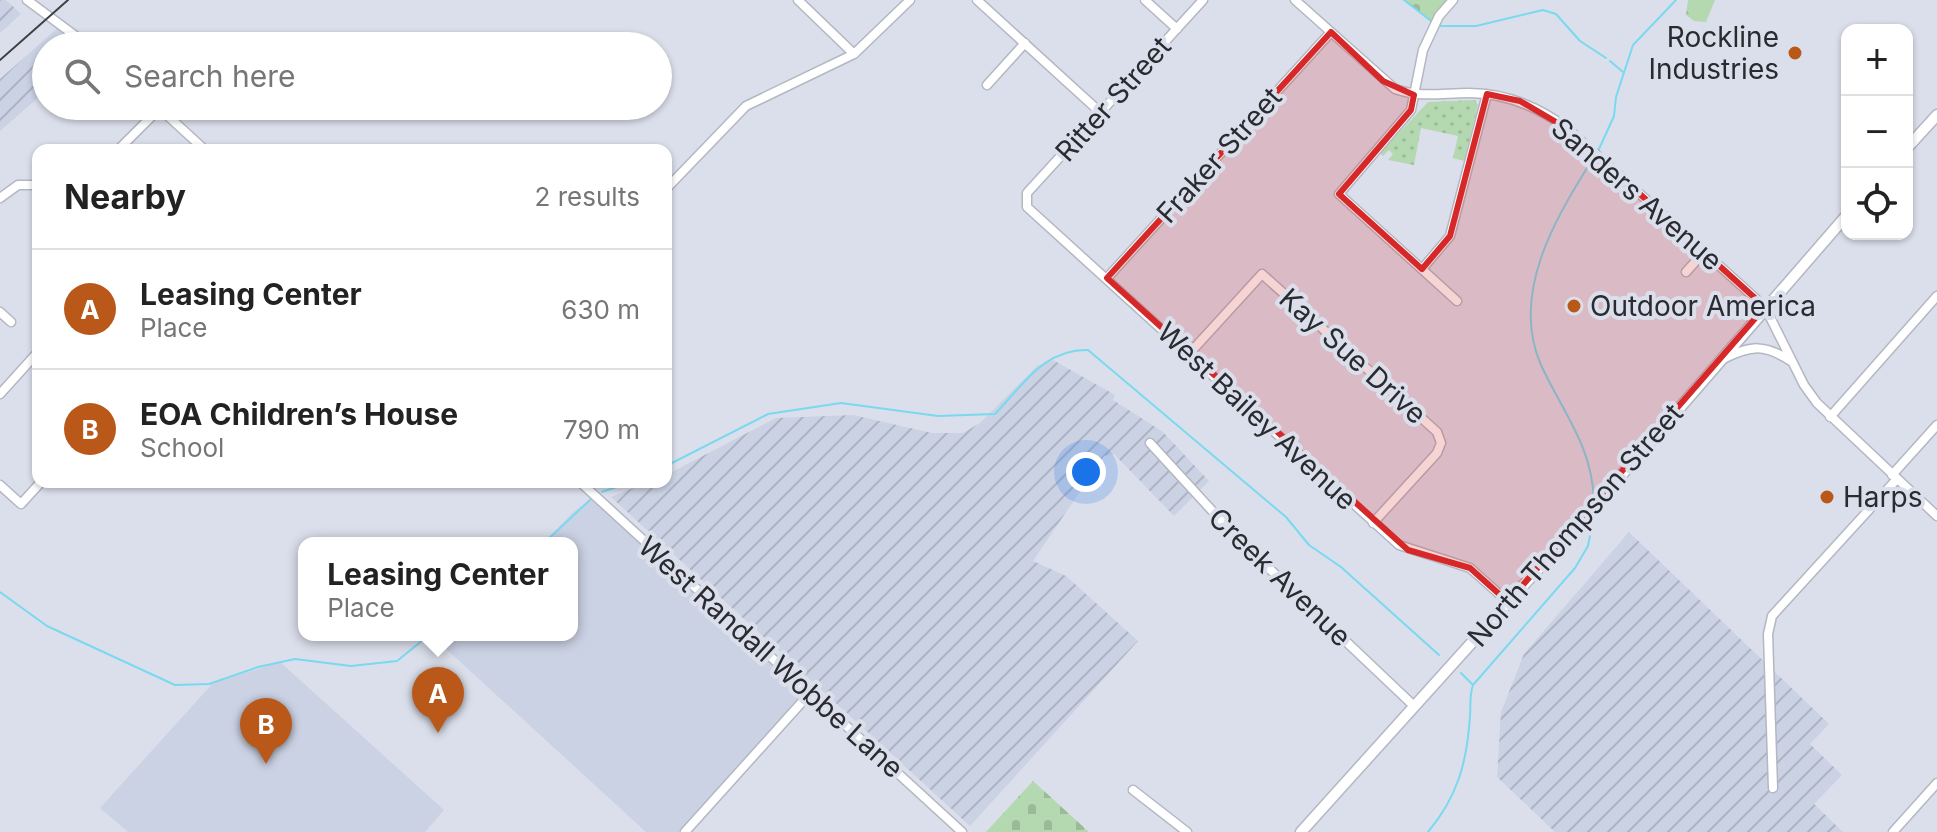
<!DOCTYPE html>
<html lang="en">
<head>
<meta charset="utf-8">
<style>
  body { margin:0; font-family:Inter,sans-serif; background:#f2f2f2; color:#222 }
  .controls { position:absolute; right:24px; top:24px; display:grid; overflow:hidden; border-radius:16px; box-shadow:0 2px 6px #0004 }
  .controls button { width:72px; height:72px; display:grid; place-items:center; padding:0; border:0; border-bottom:2px solid #e0e0e0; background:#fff; color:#222; font:40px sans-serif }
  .you { position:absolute; left:1086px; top:472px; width:28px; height:28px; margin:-20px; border:6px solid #fff; border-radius:50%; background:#1a73e8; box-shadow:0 0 0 12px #1a73e833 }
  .badge { display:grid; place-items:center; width:52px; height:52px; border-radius:50%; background:#b95818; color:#fff; font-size:26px; font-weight:700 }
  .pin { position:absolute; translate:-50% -66px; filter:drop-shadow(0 2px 4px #0008) }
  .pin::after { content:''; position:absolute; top:42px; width:28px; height:24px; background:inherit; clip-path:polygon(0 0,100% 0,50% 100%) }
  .popup { position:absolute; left:298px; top:537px; width:280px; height:104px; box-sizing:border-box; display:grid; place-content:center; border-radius:16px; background:#fff; filter:drop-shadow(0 2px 6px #0005); font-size:26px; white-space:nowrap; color:#767676 }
  .popup b { font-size:30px; color:#222 }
  .popup::after { content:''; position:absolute; left:50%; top:100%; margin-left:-16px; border:16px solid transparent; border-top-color:#fff }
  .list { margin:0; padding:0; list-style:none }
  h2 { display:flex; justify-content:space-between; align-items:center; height:104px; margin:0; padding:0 32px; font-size:34px }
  h2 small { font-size:26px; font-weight:400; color:#767676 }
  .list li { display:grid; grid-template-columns:52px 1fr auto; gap:24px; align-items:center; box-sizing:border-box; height:120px; padding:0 32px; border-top:2px solid #e0e0e0 }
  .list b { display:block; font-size:30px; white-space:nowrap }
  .list p { margin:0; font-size:26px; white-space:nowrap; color:#767676 }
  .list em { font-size:26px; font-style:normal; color:#767676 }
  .icon { flex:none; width:44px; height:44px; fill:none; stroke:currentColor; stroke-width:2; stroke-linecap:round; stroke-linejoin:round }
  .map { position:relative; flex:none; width:1937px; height:832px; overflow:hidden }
  .search { position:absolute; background:#fff; box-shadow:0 2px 6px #0004; left:32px; top:32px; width:640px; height:88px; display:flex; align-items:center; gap:20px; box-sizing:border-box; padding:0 28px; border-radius:44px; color:#767676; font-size:30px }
  .panel { position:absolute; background:#fff; box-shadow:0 2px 6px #0004; left:32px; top:144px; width:640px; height:344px; border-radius:16px }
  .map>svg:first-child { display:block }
  .built { fill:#cbd2e4 }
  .industrial { fill:url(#industrial-furrows) }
  .grass { fill:url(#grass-dots) }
  .forest { fill:url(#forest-firs) }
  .cemetery { fill:url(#cemetery-stones) }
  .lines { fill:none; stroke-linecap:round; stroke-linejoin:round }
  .stream { stroke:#79d9ef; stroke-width:2 }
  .minor-casing { stroke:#b3b7c2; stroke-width:11 }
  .major-casing { stroke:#b3b7c2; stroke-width:13 }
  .minor { stroke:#fff; stroke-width:8 }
  .major { stroke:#fff; stroke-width:10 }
  .rail { stroke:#3e4045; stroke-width:2 }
  .marked { fill:#d62828; fill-opacity:0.2; stroke:#d62828; stroke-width:6; stroke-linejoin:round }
  .poi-dot { fill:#b95818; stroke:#dbdfeb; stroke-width:3 }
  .labels { text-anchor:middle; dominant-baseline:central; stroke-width:8; stroke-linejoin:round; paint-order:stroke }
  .poi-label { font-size:28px; fill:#2a2b30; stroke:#dbdfeb; text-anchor:start }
  .street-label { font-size:28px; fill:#2a2b30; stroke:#dbdfeb }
</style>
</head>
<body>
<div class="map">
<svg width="1937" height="832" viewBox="0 0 1937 832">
  <defs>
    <pattern id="industrial-furrows" width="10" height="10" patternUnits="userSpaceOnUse" patternTransform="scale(2)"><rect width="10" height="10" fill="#cbd2e4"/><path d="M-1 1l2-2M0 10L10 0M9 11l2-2" fill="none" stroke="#aeb4c4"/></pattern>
    <pattern id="grass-dots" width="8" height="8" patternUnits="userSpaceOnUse" patternTransform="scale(2)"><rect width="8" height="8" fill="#b4d8af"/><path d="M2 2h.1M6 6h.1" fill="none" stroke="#9bba97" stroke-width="1.8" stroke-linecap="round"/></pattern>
    <pattern id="forest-firs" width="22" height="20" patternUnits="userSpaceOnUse" patternTransform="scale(2)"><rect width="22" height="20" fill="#b4d8af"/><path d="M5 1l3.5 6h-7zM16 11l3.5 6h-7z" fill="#9bba97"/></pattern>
    <pattern id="cemetery-stones" width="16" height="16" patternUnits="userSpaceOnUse" patternTransform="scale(2)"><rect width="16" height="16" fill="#b4d8af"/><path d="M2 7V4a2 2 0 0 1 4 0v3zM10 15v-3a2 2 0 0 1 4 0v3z" fill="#9bba97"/></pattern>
  </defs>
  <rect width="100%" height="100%" fill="#dbdfeb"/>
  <path class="built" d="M 595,496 L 811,692 L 685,832 L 646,832 L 431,635 L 572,635 L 572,543 L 544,543 L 573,512 Z
    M 280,662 L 444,810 L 425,832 L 128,832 L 100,808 L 213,683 Z"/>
  <path class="industrial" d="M 0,0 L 6,0 L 21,14 L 0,33 Z
    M 61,25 L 89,46 L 46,46 L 46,91 L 0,131 L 0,79 Z
    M 1053,360 L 1115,395 L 1113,400 L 1163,432 L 1209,481 L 1174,516 L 1114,454 L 1104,456 L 1033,561 L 1066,576 L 1138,641 L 970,826 L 611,497 L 648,482 L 666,482 L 666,475 L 776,418 L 853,415 L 932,433 L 963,433 L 980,423 L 1037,366 Z
    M 1629,532 L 1829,724 L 1810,744 L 1842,775 L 1814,804 L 1843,832 L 1555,832 L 1497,777 L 1501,712 L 1524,654 Z"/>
  <path class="grass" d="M 1475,100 L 1478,105 L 1464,161 L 1453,158 L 1458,136 L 1421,128 L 1414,165 L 1388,160 L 1393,154 L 1389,150 L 1383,156 L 1380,153 L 1428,102 Z"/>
  <path class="forest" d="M 1688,0 L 1715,0 L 1706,22 L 1694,21 L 1686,15 Z"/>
  <path class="cemetery" d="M 1404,0 L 1453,0 L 1435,24 Z
    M 1033,781 L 1089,832 L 986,832 Z"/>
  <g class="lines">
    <path class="stream" d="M 1404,0 L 1431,21
      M 1439,26 L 1476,26 L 1543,10 L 1556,14 L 1580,41 L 1606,58
      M 1610,61 L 1623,72
      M 1599,149 L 1614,116 L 1616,97 L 1633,45 L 1676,0
      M 1593,159 C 1555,217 1510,295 1541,365 C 1563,413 1592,445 1594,501
      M 666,466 L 768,414 L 841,403 L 938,416 L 995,414 C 1024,384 1044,349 1088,350 L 1286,517 L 1309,545 L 1341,567 L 1439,655
      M 602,492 L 631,482
      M 544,543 L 591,499
      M 0,592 L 47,626 L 175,685 L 209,684 L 258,667 L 295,659 L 351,666 L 397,661 L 429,635
      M 1461,673 L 1472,684
      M 1428,832 C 1458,796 1467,762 1470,716 C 1471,704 1469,697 1473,685 L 1575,568 L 1588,546 L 1594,515"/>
    <g class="minor-casing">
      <path id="minor" d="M 27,0 L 89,46
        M 798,0 L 854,54
        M 977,0 L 1101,113
        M 1145,0 L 1177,29
        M 1203,0 L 1027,193 L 1027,207 L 1399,545 L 1470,568 L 1508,602
        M 1295,0 L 1395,89 C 1421,98 1442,93 1469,93 C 1506,93 1539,107 1568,129 L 1765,307 L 1804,385 L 1817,403 L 1937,516
        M 1453,0 L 1439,16 L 1423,50 L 1411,110 L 1339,194 L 1457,301
        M 987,85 L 1025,43
        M 157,106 L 205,150
        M 118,150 L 160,108
        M 666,189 L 746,106 L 854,54 L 910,0
        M 0,198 L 18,185 L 38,185
        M 1422,269 L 1450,236 L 1487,94
        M 1686,272 L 1704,252
        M 1107,278 L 1331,32
        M 0,312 L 11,322
        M 1188,355 L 1262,274 L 1437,432 L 1441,443 L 1437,453 L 1373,523
        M 1723,359 C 1752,345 1764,344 1791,361
        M 0,394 L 38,352
        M 1830,417 L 1937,296
        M 1150,443 L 1238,539 L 1414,706
        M 1892,475 L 1937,425
        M 580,482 L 962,832
        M 0,485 L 21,504 L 41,482
        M 1773,788 L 1768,634 L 1772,616 L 1897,479
        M 1133,790 L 1187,832
        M 685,832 L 811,692
        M 1893,832 L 1937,783"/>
    </g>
    <g class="major-casing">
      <path id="major" d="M 1907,148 L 1937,115
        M 1301,832 L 1585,517 L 1847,215"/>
    </g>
    <use href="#minor" class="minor"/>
    <use href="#major" class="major"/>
    <path class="rail" d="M 0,60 L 68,0"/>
  </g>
  <path class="marked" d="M 1331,32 L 1383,81 L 1414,95 L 1411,110 L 1339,194 L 1422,269 L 1450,236 L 1487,94 L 1520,101 L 1568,129 L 1765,307 L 1508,602 L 1470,568 L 1408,550 L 1107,278 Z"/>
  <g class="poi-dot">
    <circle cx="1795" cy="53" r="8"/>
    <circle cx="1574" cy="306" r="8"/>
    <circle cx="1827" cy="497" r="8"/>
  </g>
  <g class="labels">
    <g class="poi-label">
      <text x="1779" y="37" text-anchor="end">Rockline<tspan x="1779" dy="32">Industries</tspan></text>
      <text x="1590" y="306">Outdoor America</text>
      <text x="1843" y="497">Harps</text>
    </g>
    <g class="street-label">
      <text transform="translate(1113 99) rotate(-48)">Ritter Street</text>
      <text transform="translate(1219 155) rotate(-48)">Fraker Street</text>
      <text transform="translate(1637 194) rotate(41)">Sanders Avenue</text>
      <text transform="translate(1353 356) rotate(42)">Kay Sue Drive</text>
      <text transform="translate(1257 416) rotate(43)">West Bailey Avenue</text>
      <text transform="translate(1575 525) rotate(-49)">North Thompson Street</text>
      <text transform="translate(1280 577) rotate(44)">Creek Avenue</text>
      <text transform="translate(771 657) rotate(42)">West Randall Wobbe Lane</text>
    </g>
  </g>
</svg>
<div class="controls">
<button>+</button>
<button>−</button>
<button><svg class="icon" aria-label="locate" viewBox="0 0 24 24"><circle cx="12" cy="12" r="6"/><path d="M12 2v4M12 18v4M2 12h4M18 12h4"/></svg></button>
</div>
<div class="you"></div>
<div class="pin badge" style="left:438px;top:733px">A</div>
<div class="popup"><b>Leasing Center</b>Place</div>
<div class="pin badge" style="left:266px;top:764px">B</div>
<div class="search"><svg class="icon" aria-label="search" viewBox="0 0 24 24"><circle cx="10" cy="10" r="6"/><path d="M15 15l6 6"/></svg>Search here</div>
<section class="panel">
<h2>Nearby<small>2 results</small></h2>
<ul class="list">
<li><span class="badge">A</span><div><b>Leasing Center</b><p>Place</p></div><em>630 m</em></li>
<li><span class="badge">B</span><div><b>EOA Children’s House</b><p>School</p></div><em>790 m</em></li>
</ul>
</section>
</div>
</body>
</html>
